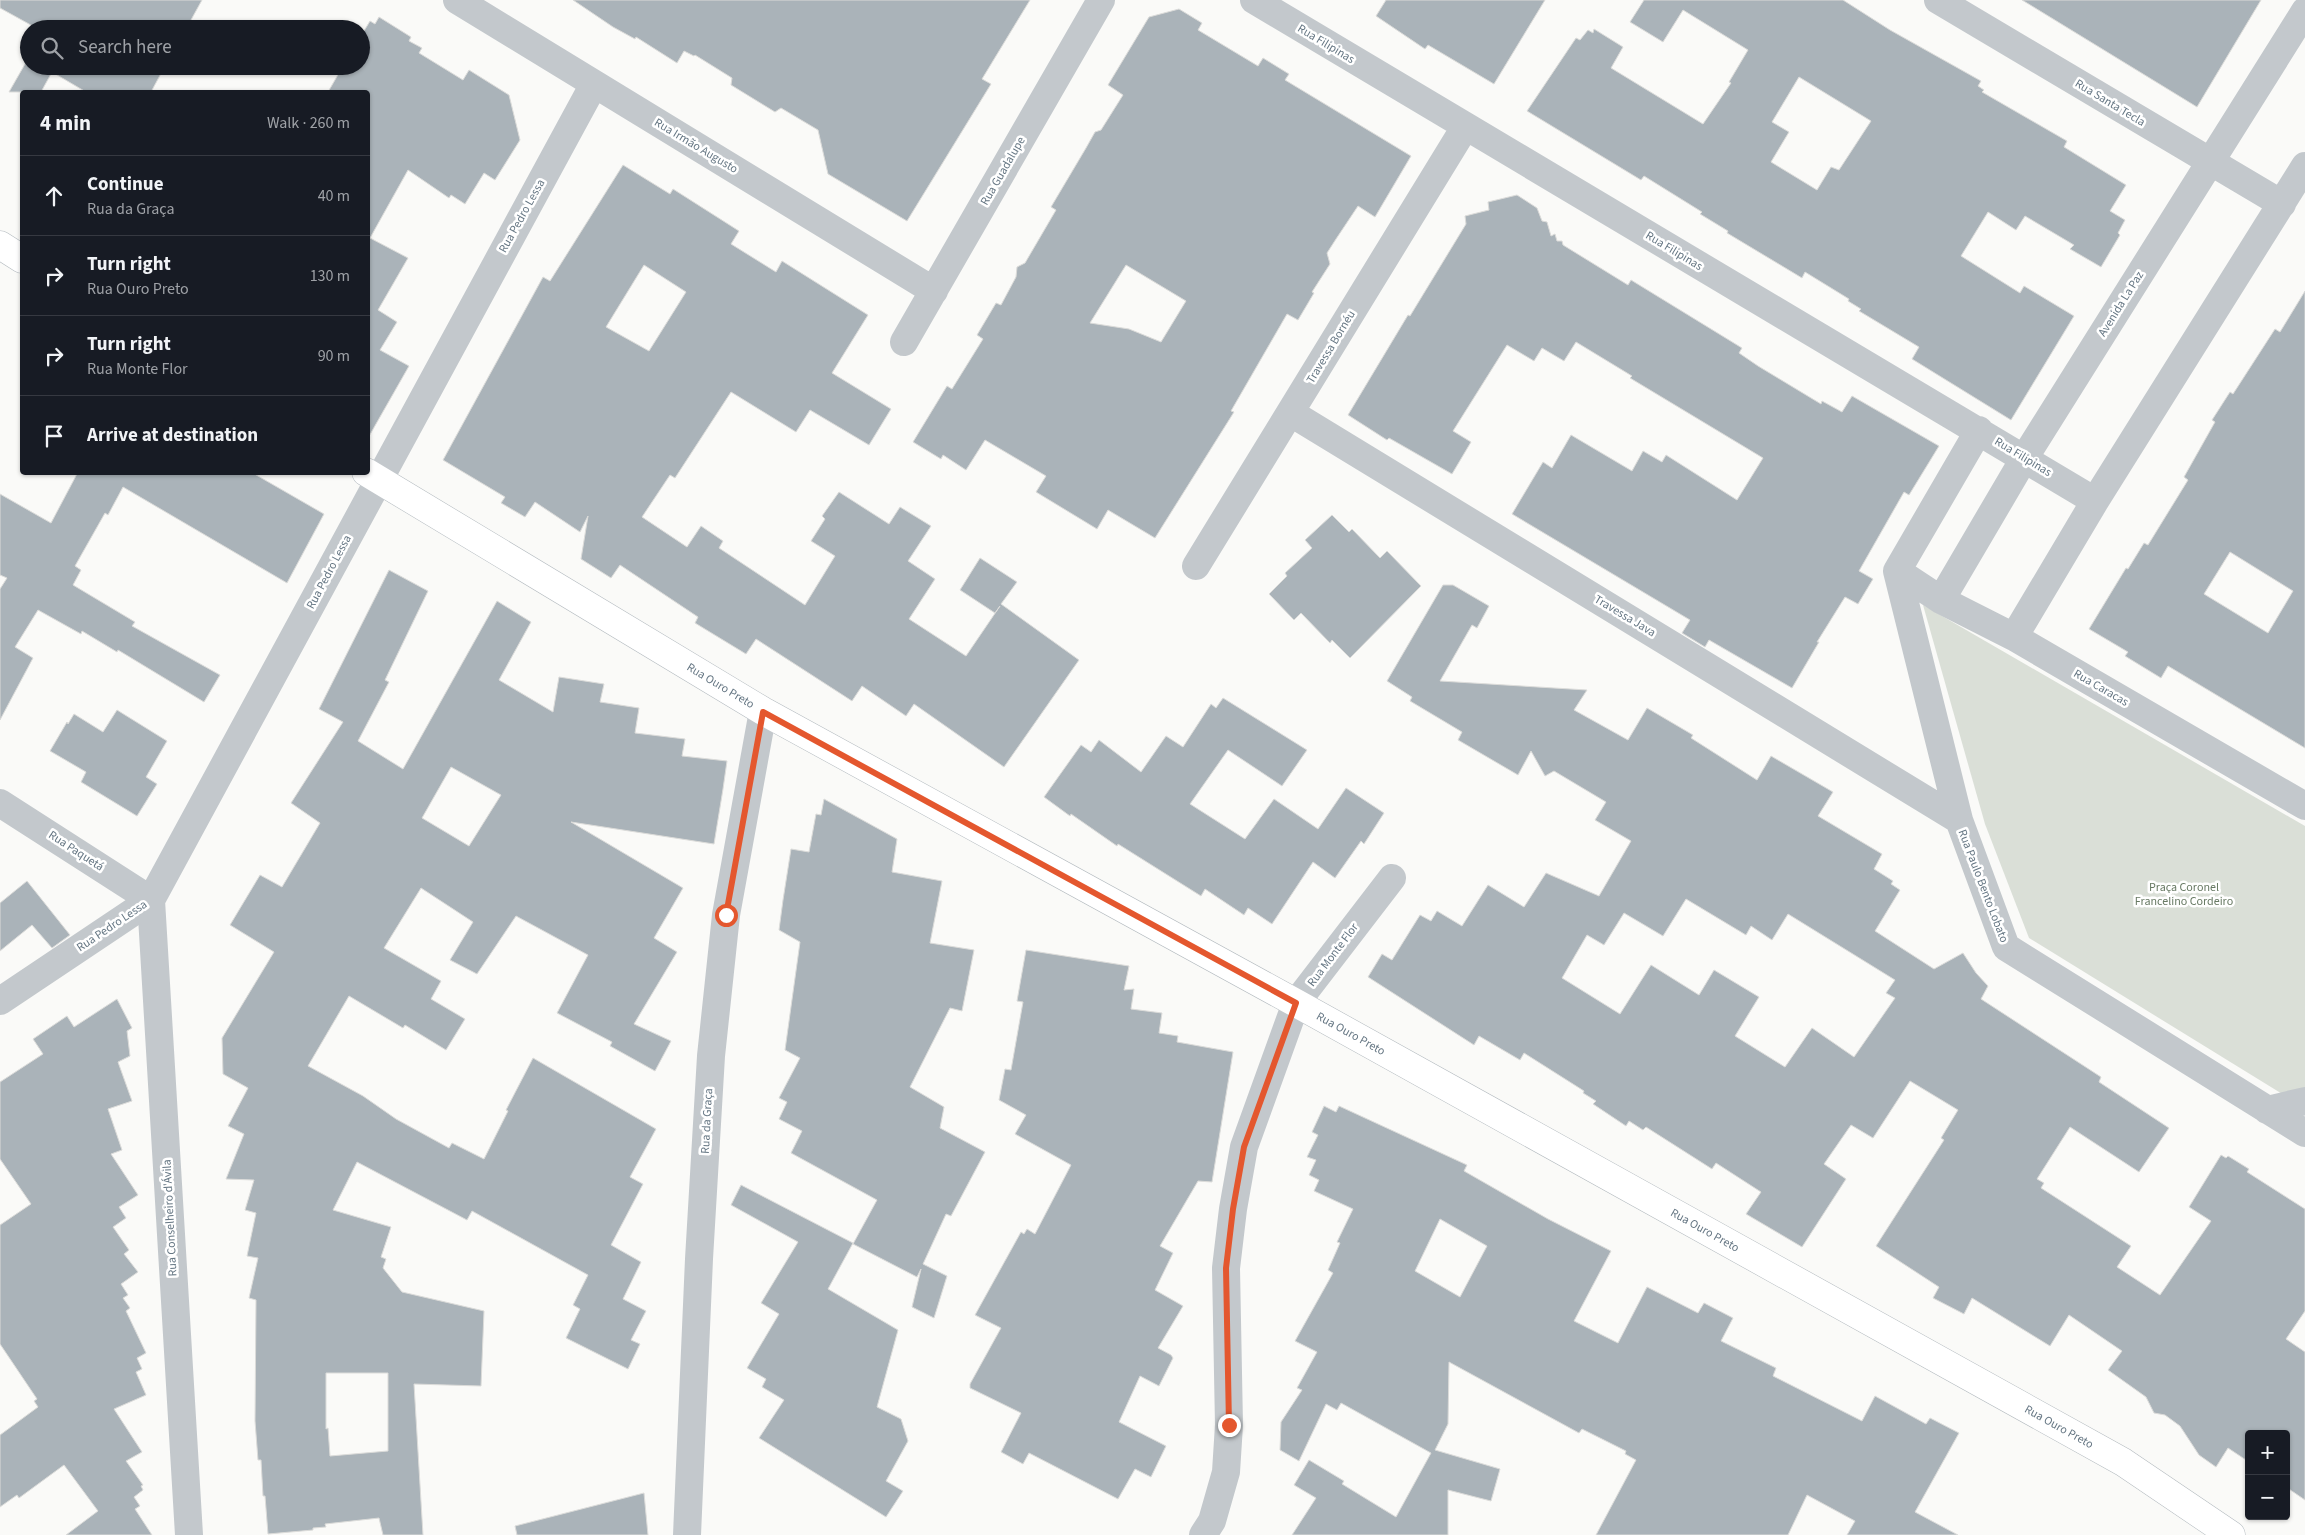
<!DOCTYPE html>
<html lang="en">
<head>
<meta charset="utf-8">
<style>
  body { margin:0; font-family:"Source Sans 3",sans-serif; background:#20242c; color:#f1f3f6 }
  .controls { position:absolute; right:15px; bottom:15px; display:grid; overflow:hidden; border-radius:5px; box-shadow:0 1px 4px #0004 }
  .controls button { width:45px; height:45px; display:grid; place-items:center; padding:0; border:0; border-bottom:1px solid #363941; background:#171b24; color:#f1f3f6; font:25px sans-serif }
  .stop { position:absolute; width:15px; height:15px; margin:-11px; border:4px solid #e4572e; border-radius:50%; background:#fff }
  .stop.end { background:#e4572e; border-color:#fff; box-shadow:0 1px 5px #0008 }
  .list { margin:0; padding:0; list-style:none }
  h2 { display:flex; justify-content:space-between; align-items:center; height:65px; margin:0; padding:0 20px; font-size:21px }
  h2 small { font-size:16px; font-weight:400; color:#9ea1a6 }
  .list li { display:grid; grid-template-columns:32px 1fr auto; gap:15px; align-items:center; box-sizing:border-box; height:80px; padding:0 20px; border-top:1px solid #363941 }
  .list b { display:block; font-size:19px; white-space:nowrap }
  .list p { margin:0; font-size:16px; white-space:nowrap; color:#9ea1a6 }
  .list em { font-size:16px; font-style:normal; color:#9ea1a6 }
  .icon { flex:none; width:28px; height:28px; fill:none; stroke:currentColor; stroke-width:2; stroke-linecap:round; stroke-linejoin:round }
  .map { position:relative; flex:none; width:2305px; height:1535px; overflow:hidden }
  .search { position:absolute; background:#171b24; box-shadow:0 1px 4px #0004; left:20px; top:20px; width:350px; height:55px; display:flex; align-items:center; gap:12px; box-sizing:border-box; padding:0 18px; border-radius:28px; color:#9ea1a6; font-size:19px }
  .panel { position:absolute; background:#171b24; box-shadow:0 1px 4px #0004; left:20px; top:90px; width:350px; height:385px; border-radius:5px }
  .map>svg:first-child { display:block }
  .green { fill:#dadfd7 }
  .building { fill:#aab3b9; stroke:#dcdcda; fill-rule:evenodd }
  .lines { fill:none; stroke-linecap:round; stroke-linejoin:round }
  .secondary-casing { stroke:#b3babf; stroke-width:29 }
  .minor { stroke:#c3c8cc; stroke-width:28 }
  .tertiary { stroke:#c3c8cc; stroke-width:28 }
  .secondary { stroke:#fff; stroke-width:28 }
  .route { stroke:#e4572e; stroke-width:6 }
  .labels { text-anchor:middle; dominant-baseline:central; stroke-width:5; stroke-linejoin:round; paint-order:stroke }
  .street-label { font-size:12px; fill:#657683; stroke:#fff }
  .park-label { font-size:12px; fill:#687a64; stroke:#fff }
</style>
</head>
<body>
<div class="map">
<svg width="2305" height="1535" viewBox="0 0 2305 1535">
  <rect width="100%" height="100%" fill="#fafaf8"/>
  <path class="green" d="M 1923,605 L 2305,826 L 2305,1108 L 2029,938 L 1985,824 Z"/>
  <path class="building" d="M 0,0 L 202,0 L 186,29 L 38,29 L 0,8 Z
    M 573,0 L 1030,0 L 982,79 L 991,84 L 907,221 L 828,174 L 818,130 L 781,108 L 775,112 L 731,85 L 732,78 L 695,55 L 694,56 L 684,51 L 677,63 L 636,37 L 635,39 L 613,27 Z
    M 1386,0 L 1545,0 L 1494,84 L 1428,45 L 1425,49 L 1376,16 Z
    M 1644,0 L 1843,0 L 1890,30 L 1981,81 L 1978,86 L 1984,90 L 1982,92 L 2067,141 L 2064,147 L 2126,185 L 2110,211 L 2125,220 L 2118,233 L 2120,235 L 2101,267 L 2070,249 L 2074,245 L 2025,216 L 2016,230 L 1988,212 L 1961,256 L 2020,293 L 2024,286 L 2074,316 L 2011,420 L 1912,359 L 1919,347 L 1859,311 L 1861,309 L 1848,301 L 1849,299 L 1805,272 L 1802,278 L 1727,233 L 1728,231 L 1700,214 L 1702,212 L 1644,176 L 1641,180 L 1527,111 L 1576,38 L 1580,40 L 1588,30 L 1593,33 L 1594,29 L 1623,47 L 1611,68 L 1703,124 L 1731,83 L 1729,82 L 1748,50 L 1683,10 L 1663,42 L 1630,22 ZM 1799,77 L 1871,121 L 1839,170 L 1831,167 L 1817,190 L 1771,162 L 1789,132 L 1772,122 Z
    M 2022,0 L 2261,0 L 2197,107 Z
    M 1179,9 L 1202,23 L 1198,30 L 1258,66 L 1263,58 L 1289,74 L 1285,80 L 1411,156 L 1375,217 L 1358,206 L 1336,239 L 1327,253 L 1330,264 L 1312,292 L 1314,293 L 1298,320 L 1287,314 L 1231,411 L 1234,412 L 1155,538 L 1108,510 L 1097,529 L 1036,492 L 1046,476 L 985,440 L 966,470 L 943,455 L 941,459 L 913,442 L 947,386 L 952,389 L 983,339 L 977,335 L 996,303 L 1001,305 L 1016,277 L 1017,267 L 1025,263 L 1056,210 L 1051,207 L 1086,148 L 1095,132 L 1101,130 L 1123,95 L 1108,85 L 1149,17 ZM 1126,265 L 1186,301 L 1161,342 L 1129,329 L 1090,323 Z
    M 379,17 L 411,37 L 409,41 L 422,48 L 419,53 L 463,80 L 469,70 L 509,95 L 520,140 L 495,180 L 484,173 L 465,204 L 451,195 L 449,198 L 408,170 L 370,238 L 408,258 L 378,310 L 397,322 L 380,350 L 409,366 L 368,438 L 368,92 L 328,92 L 343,66 L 361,66 L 361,36 L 370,21 L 375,24 Z
    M 29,57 L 29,66 L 165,66 L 151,92 L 86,92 L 52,72 L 41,92 L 9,92 Z
    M 623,165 L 670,194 L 673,189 L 739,231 L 731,244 L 776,272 L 782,261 L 868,315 L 832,373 L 891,409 L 869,445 L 810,410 L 796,432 L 731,392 L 675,478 L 670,475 L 642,517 L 687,547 L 701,526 L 723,541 L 719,548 L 805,605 L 835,556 L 811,541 L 825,519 L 822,516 L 839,492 L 889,524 L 900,507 L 931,526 L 908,561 L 935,579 L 909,619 L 966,656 L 1000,606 L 995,613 L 960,590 L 980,558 L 1017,582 L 1001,604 L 1079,660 L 1004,767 L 914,704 L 906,716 L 862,686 L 852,701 L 756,639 L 746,654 L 695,623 L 698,617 L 620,565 L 611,578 L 581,559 L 588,516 L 580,532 L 535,502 L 525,517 L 501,503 L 505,497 L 443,460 L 543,277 L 550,281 ZM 644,265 L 686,292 L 649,351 L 606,327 Z
    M 1517,195 L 1537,208 L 1542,221 L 1547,222 L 1551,236 L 1555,234 L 1557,241 L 1562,241 L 1563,245 L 1628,285 L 1631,280 L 1742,348 L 1739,353 L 1758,366 L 1821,404 L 1822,401 L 1842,412 L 1852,396 L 1939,446 L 1909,495 L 1904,492 L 1859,571 L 1873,579 L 1858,604 L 1845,597 L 1817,642 L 1819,642 L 1792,688 L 1709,640 L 1705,647 L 1682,633 L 1690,620 L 1512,514 L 1543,462 L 1552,468 L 1571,435 L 1632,471 L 1643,451 L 1662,462 L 1666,455 L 1737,500 L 1763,458 L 1630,378 L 1632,376 L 1576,342 L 1564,361 L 1542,348 L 1534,361 L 1507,345 L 1453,431 L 1471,442 L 1452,474 L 1389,438 L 1387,440 L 1348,415 L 1408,315 L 1410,316 L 1466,224 L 1465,216 L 1489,210 L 1488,202 Z
    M 2305,291 L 2305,748 L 2168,666 L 2161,678 L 2125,656 L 2128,652 L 2089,629 L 2126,568 L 2128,569 L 2144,543 L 2148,545 L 2188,480 L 2184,477 L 2215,422 L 2212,420 L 2230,392 L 2233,394 L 2275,329 L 2280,332 ZM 2230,552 L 2293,591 L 2268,633 L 2204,594 Z
    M 78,472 L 251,472 L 324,514 L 287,583 L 123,487 L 108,515 L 105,513 L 75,566 L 81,570 L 73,585 L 135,622 L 132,626 L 220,675 L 204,702 L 118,650 L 117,652 L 82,631 L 81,634 L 38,610 L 15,647 L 33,658 L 0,720 L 0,589 L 7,578 L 0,575 L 0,494 L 51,523 Z
    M 1332,515 L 1349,532 L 1352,529 L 1380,558 L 1387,551 L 1421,586 L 1350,658 L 1332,640 L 1330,643 L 1301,613 L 1294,620 L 1269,594 L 1287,576 L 1285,573 L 1312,548 L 1305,540 Z
    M 389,570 L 428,591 L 385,680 L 389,682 L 358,741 L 403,769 L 497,601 L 531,622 L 499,680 L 553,712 L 559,677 L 604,684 L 600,702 L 639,708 L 635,733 L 685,739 L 682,756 L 727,761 L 723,789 L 714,844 L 571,822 L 683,888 L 654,938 L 677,952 L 634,1024 L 671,1041 L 655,1071 L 610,1046 L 612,1042 L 557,1013 L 588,955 L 516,916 L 477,974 L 450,960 L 473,922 L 421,888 L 384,948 L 441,981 L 431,999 L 465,1019 L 446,1050 L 405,1025 L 403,1028 L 349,996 L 308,1066 L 363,1096 L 396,1119 L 449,1148 L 452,1143 L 484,1159 L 508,1111 L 506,1110 L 533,1058 L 656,1129 L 630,1177 L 643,1184 L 611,1245 L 641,1262 L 623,1299 L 646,1311 L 631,1340 L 640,1344 L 628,1369 L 566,1338 L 580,1309 L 573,1305 L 588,1275 L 472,1211 L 467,1220 L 357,1162 L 333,1210 L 391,1227 L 381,1257 L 386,1259 L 383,1268 L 402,1292 L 484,1311 L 481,1386 L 414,1384 L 423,1535 L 383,1535 L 379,1518 L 325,1524 L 326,1527 L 313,1528 L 313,1530 L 268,1534 L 265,1496 L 263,1496 L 261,1460 L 258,1460 L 255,1421 L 256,1300 L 249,1298 L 258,1258 L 247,1256 L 256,1213 L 245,1210 L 254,1180 L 226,1179 L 244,1134 L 228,1126 L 248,1088 L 223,1074 L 222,1038 L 274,952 L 230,925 L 260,875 L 282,887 L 320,823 L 291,803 L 343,722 L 319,709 ZM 451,767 L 501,795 L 469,846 L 422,818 ZM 326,1373 L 388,1373 L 388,1451 L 330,1456 L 328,1428 L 326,1429 Z
    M 1443,585 L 1453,585 L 1489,606 L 1477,628 L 1472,625 L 1440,681 L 1587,690 L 1574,710 L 1628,740 L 1647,708 L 1693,735 L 1691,738 L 1757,780 L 1771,756 L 1833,792 L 1818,816 L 1882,854 L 1874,869 L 1893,881 L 1891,884 L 1900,890 L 1875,931 L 1934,969 L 1963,953 L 1976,973 L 1988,986 L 1981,999 L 2101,1077 L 2099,1082 L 2169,1128 L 2139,1172 L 2070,1127 L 2037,1179 L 2044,1183 L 2041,1188 L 2131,1246 L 2117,1267 L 2160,1295 L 2211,1221 L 2189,1207 L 2221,1155 L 2226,1158 L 2228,1156 L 2249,1169 L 2247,1172 L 2305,1209 L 2305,1311 L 2286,1339 L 2305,1352 L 2305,1500 L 2286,1487 L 2286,1434 L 2249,1434 L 2249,1462 L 2228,1448 L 2216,1467 L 2199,1455 L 2180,1426 L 2165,1415 L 2154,1413 L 2146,1397 L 2108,1370 L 2122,1351 L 2069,1315 L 2050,1346 L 1972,1298 L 1964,1314 L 1933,1298 L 1939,1287 L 1876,1246 L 1944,1140 L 1941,1138 L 1958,1110 L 1910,1081 L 1873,1138 L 1851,1125 L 1824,1164 L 1846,1179 L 1802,1247 L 1746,1214 L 1761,1192 L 1716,1163 L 1712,1169 L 1646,1127 L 1643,1130 L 1629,1121 L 1626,1126 L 1593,1104 L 1596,1101 L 1583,1093 L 1584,1091 L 1524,1053 L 1520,1060 L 1479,1036 L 1474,1045 L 1368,977 L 1382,954 L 1392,960 L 1420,915 L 1431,921 L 1437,911 L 1462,926 L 1488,885 L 1524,907 L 1546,873 L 1599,896 L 1631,841 L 1595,820 L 1606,802 L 1554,771 L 1545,776 L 1531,751 L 1518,775 L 1458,740 L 1462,732 L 1410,701 L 1412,697 L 1387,681 ZM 1686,899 L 1746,935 L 1751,926 L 1772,940 L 1788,914 L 1895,980 L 1886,993 L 1895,998 L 1854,1057 L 1812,1028 L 1785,1067 L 1735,1036 L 1759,997 L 1714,970 L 1699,995 L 1651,965 L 1620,1014 L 1562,978 L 1587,935 L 1604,945 L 1624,913 L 1663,936 Z
    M 1223,698 L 1307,750 L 1282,786 L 1228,750 L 1190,804 L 1245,839 L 1274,799 L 1318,829 L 1346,788 L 1384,813 L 1364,844 L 1361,841 L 1335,878 L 1313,862 L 1272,924 L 1248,908 L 1244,915 L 1205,889 L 1201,896 L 1118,844 L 1117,846 L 1071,814 L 1070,816 L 1044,797 L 1081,745 L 1091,752 L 1099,740 L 1141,772 L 1166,736 L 1183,747 L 1211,704 L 1216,708 Z
    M 117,710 L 167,741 L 146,777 L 157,784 L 137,816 L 81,782 L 86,772 L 50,751 L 67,722 L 68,724 L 74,714 L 103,732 Z
    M 824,799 L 897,839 L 892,872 L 942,881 L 930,943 L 974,950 L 962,1011 L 950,1008 L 910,1087 L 944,1107 L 940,1128 L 985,1152 L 951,1216 L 946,1214 L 923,1264 L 947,1276 L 934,1318 L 912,1307 L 921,1269 L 917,1277 L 853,1244 L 877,1200 L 791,1153 L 802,1131 L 779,1119 L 787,1102 L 779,1098 L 800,1058 L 785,1050 L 800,942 L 779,930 L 783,900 L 791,849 L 809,852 L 816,814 L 821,815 Z
    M 27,881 L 70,935 L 52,948 L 32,925 L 0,951 L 0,903 Z
    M 1026,950 L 1129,966 L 1124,990 L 1134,989 L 1131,1009 L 1162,1013 L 1159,1033 L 1178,1036 L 1177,1042 L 1233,1052 L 1212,1182 L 1198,1181 L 1160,1246 L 1173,1253 L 1155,1290 L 1183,1306 L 1158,1348 L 1171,1355 L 1173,1358 L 1159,1386 L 1140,1376 L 1119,1422 L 1166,1446 L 1151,1477 L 1135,1469 L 1118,1499 L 1029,1453 L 1023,1464 L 1001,1452 L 1021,1413 L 970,1388 L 970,1384 L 1001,1328 L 975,1315 L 1021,1232 L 1024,1234 L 1027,1229 L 1035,1234 L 1071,1165 L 1015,1134 L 1026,1115 L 999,1100 L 1005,1069 L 1011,1070 L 1023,1002 L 1017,1001 Z
    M 117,999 L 132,1028 L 127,1031 L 130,1056 L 118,1062 L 132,1101 L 108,1109 L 122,1150 L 111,1154 L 138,1195 L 119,1207 L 126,1218 L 113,1227 L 129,1250 L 124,1254 L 138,1272 L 121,1284 L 128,1295 L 123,1298 L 130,1308 L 126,1311 L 146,1353 L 137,1358 L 142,1369 L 136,1372 L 146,1395 L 114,1409 L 142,1452 L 126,1461 L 143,1485 L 141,1486 L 143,1490 L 134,1497 L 140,1506 L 135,1509 L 152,1535 L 66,1535 L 98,1511 L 64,1465 L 19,1498 L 17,1495 L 0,1507 L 0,1435 L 38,1407 L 34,1401 L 37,1399 L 0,1344 L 0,1225 L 31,1204 L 0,1159 L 0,1082 L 43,1054 L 33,1039 L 67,1016 L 74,1027 Z
    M 1324,1106 L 1336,1112 L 1339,1106 L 1467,1165 L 1464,1171 L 1548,1219 L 1611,1251 L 1574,1321 L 1618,1343 L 1647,1287 L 1698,1313 L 1704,1303 L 1733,1318 L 1721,1341 L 1776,1368 L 1773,1376 L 1862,1421 L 1875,1396 L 1926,1424 L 1930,1418 L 1959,1433 L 1915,1512 L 1958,1535 L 1847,1535 L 1855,1521 L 1807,1495 L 1788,1535 L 1596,1535 L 1636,1460 L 1625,1454 L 1626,1451 L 1582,1429 L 1579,1433 L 1449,1362 L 1448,1424 L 1435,1450 L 1500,1469 L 1491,1501 L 1448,1490 L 1448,1535 L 1292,1535 L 1316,1498 L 1294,1485 L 1309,1460 L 1344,1481 L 1342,1484 L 1396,1517 L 1431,1453 L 1341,1403 L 1337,1410 L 1326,1404 L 1299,1461 L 1280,1450 L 1281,1422 L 1302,1390 L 1297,1388 L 1317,1352 L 1295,1341 L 1333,1273 L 1328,1270 L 1340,1243 L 1337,1242 L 1353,1209 L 1314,1191 L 1319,1180 L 1309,1175 L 1316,1160 L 1307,1157 L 1318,1135 L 1312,1132 ZM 1440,1219 L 1487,1246 L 1460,1297 L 1415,1271 Z
    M 741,1185 L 853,1243 L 828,1289 L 898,1330 L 877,1407 L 901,1419 L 908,1441 L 886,1481 L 903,1491 L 886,1517 L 759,1438 L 784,1400 L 762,1387 L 766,1379 L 747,1368 L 779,1314 L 761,1303 L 798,1242 L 731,1205 Z
    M 644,1493 L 648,1535 L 517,1535 L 515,1526 Z"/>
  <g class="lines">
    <g class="secondary-casing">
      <g id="secondary">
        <path d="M 0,245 L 22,259"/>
        <path id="s1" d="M 366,472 L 763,711 L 1296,1003 L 2123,1462 L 2231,1535"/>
      </g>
    </g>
    <path class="minor" d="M 457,0 L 934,291
      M 1254,0 L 2095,501
      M 1938,0 L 2282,204
      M 904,342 L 1101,0
      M 1291,413 L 1959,820
      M 379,480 L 594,84
      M 1196,566 L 1465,127
      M 1897,571 L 1959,820 L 2006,947 L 2305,1133
      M 1897,571 L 1941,600 L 2014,637 L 2305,806
      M 1897,571 L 1979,430
      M 1941,600 L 2025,457 L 2305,11
      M 2014,637 L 2095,501 L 2305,166
      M 0,1001 L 151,900
      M 2267,1110 L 2305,1101
      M 687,1535 L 699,1259 L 711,1056 L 726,915 L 763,711
      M 1203,1535 L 1212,1521 L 1226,1472 L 1229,1425 L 1226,1268 L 1233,1209 L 1244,1147 L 1296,1003 L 1392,878"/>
    <path class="tertiary" d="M 0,803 L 151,900
      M 151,900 L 189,1535
      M 151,900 L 379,480"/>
    <use href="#secondary" class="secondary"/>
  </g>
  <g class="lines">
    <path class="route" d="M 726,915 L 763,712 L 1296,1003 L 1244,1147 L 1233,1209 L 1226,1268 L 1229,1425"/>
  </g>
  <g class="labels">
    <g class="street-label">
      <text transform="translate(1326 44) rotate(31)">Rua Filipinas</text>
      <text transform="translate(2110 103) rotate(31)">Rua Santa Tecla</text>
      <text transform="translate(696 146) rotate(31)">Rua Irmão Augusto</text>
      <text transform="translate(1003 171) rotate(-60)">Rua Guadalupe</text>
      <text transform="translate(522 216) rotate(-61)">Rua Pedro Lessa</text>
      <text transform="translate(1674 251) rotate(31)">Rua Filipinas</text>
      <text transform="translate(2121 304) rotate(-58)">Avenida La Paz</text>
      <text transform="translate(1331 347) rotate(-59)">Travessa Bornéu</text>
      <text transform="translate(2023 457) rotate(31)">Rua Filipinas</text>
      <text transform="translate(329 572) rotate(-62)">Rua Pedro Lessa</text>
      <text transform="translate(1625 616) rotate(31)">Travessa Java</text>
      <text stroke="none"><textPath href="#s1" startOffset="414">Rua Ouro Preto</textPath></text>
      <text transform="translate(2101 688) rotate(30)">Rua Caracas</text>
      <text transform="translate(76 851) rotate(33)">Rua Paquetá</text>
      <text transform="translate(1983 886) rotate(69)">Rua Paulo Bento Lobato</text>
      <text transform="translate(112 926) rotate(-34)">Rua Pedro Lessa</text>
      <text transform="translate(1333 955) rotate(-53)">Rua Monte Flor</text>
      <text stroke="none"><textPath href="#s1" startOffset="1134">Rua Ouro Preto</textPath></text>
      <text transform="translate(707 1121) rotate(-87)">Rua da Graça</text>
      <text transform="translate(170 1218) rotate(-93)">Rua Conselheiro d'Ávila</text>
      <text stroke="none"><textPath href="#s1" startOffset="1539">Rua Ouro Preto</textPath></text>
      <text stroke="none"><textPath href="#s1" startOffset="1944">Rua Ouro Preto</textPath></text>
    </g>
    <g class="park-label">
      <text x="2184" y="887">Praça Coronel<tspan x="2184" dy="14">Francelino Cordeiro</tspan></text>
    </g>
  </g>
</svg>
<div class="controls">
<button>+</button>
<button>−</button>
</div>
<div class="stop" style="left:726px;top:915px"></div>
<div class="stop end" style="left:1229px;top:1425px"></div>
<div class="search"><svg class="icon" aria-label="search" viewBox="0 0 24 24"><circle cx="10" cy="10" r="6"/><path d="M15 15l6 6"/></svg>Search here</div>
<section class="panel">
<h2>4 min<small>Walk · 260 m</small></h2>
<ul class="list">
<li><svg class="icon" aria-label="ahead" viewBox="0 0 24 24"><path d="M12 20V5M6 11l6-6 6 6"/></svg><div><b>Continue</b><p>Rua da Graça</p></div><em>40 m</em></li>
<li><svg class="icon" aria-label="right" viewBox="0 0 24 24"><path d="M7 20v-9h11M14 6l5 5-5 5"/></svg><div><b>Turn right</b><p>Rua Ouro Preto</p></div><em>130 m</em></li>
<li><svg class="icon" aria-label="right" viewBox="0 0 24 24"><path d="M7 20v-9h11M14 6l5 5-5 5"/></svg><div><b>Turn right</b><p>Rua Monte Flor</p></div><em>90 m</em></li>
<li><svg class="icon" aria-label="arrive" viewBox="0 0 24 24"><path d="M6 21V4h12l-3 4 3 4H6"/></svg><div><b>Arrive at destination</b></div></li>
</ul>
</section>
</div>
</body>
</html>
